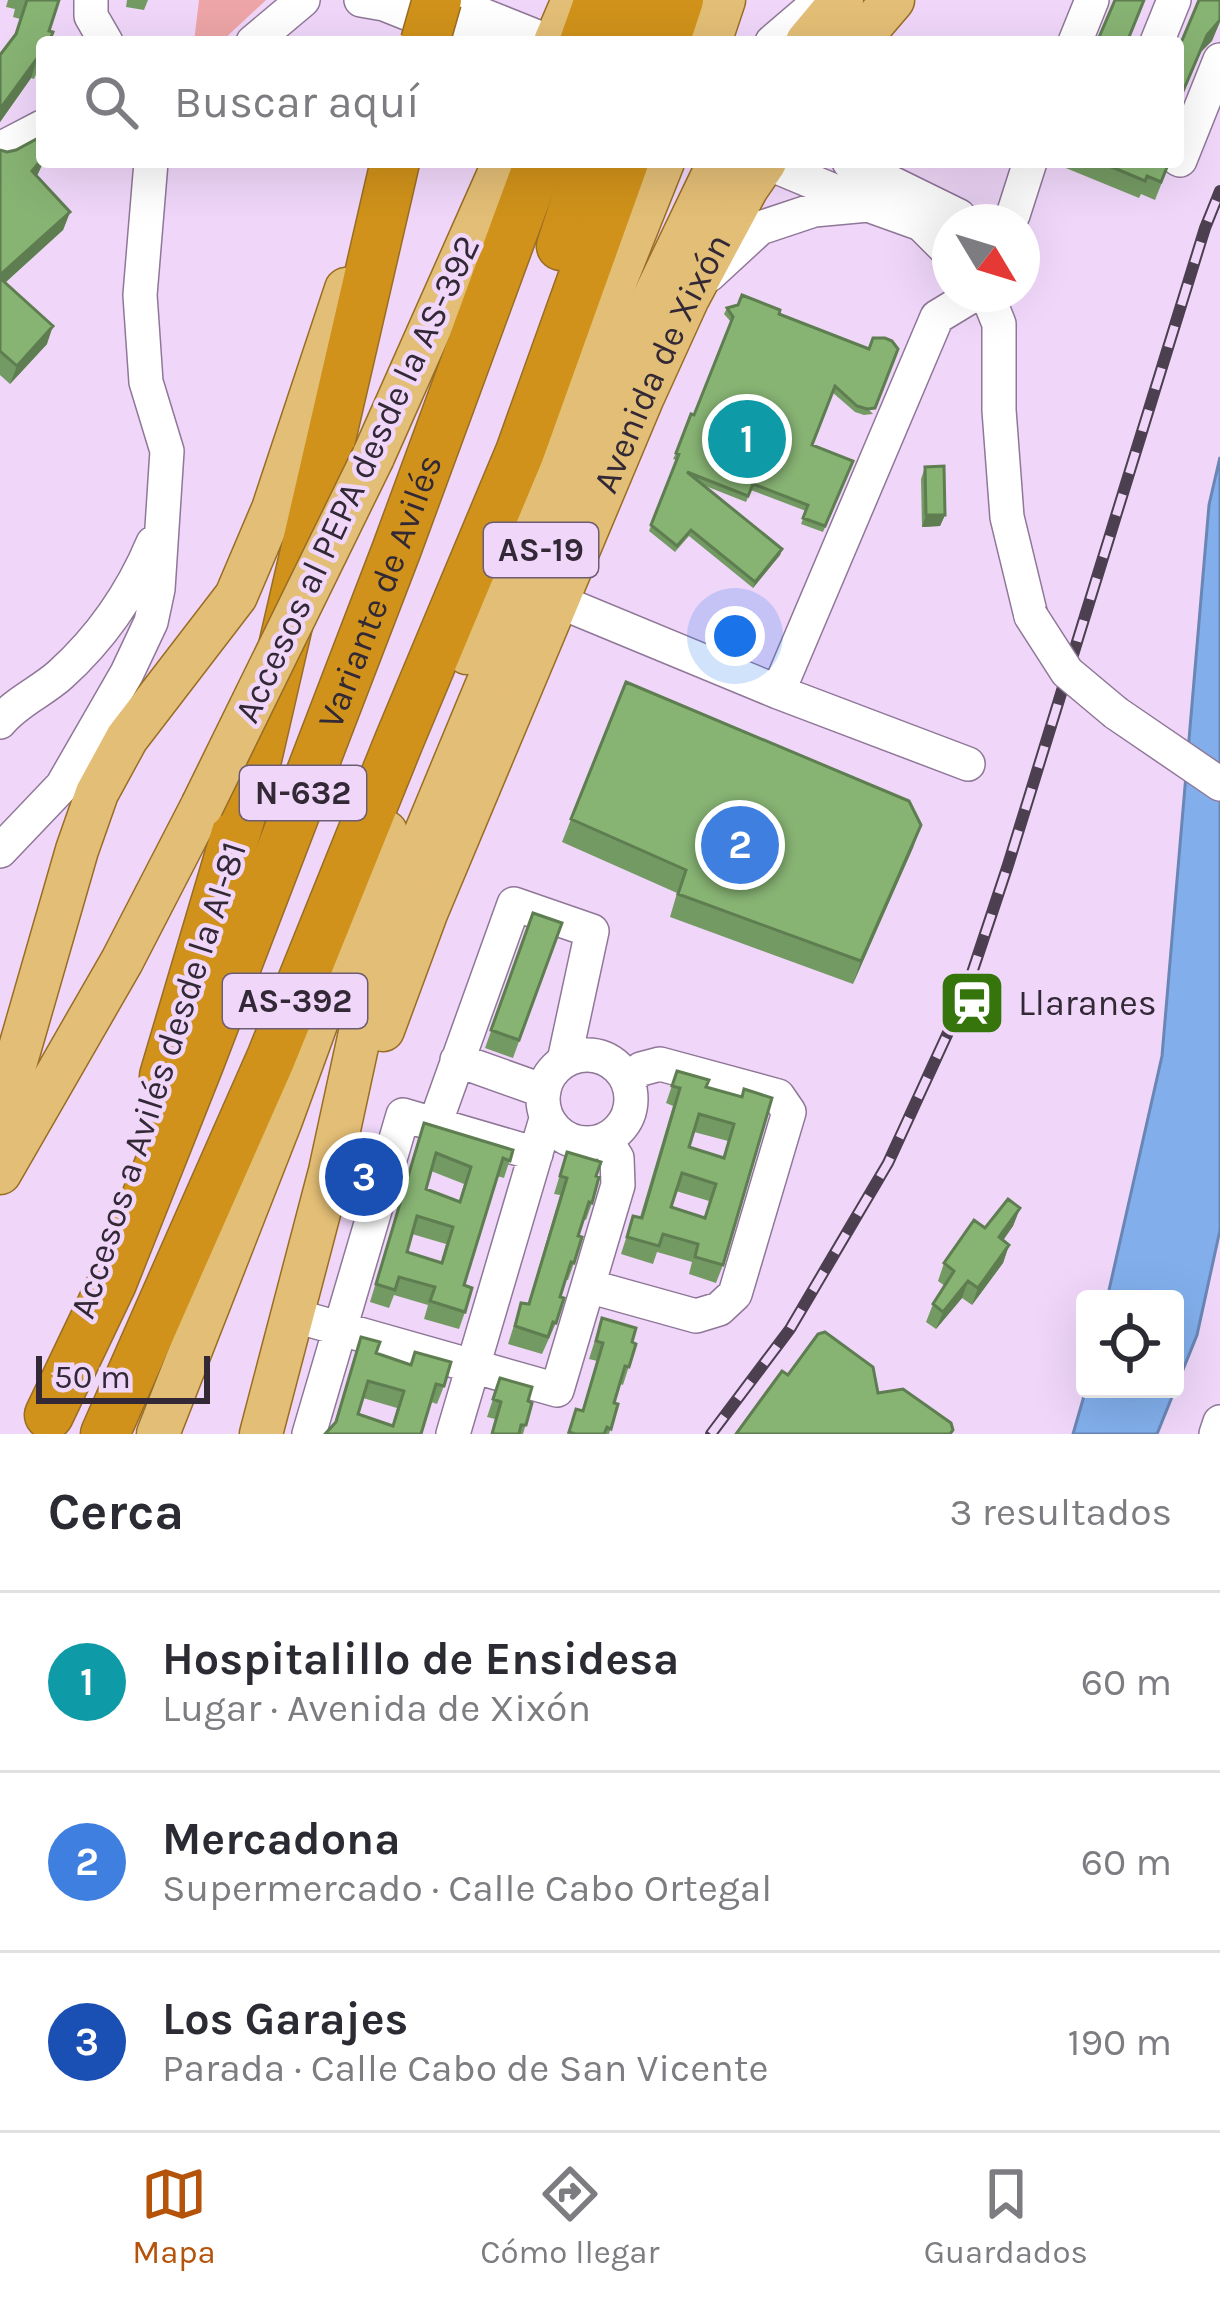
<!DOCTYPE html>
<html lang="es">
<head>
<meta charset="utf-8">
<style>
  body { margin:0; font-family:Karla,sans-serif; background:#f7f7f7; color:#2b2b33 }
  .controls { position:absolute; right:36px; bottom:36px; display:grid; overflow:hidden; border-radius:12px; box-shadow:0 12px 48px #0002 }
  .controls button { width:108px; height:108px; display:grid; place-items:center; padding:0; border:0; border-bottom:3px solid #e1e1e2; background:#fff; color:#2b2b33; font:60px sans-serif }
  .compass { position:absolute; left:932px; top:204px; width:108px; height:108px; border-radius:50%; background:#fff; box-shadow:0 12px 48px #0002; rotate:128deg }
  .scale { position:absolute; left:36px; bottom:30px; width:174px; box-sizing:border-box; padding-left:12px; border:6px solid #322836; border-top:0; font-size:33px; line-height:42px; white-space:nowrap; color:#322836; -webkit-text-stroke:9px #f0d7fa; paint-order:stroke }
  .you { position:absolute; left:735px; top:636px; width:42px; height:42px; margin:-30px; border:9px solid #fff; border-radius:50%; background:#1a73e8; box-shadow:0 0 0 18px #1a73e833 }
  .badge { display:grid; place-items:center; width:78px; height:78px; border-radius:50%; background:#b45309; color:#fff; font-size:39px; font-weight:700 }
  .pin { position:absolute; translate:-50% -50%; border:6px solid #fff; box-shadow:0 3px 12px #0006 }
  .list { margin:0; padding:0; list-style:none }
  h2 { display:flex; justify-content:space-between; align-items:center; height:156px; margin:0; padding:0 48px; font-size:51px }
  h2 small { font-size:39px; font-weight:400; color:#7c7c81 }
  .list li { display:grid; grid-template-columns:78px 1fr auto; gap:36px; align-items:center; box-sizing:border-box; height:180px; padding:0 48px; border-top:3px solid #e1e1e2 }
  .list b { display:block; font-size:45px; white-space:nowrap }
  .list p { margin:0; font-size:39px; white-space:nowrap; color:#7c7c81 }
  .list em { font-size:39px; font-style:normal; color:#7c7c81 }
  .icon { flex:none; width:66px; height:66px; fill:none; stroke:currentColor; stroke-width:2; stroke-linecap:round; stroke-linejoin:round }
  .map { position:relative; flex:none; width:1220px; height:1434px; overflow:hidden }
  .search { position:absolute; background:#fff; box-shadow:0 12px 48px #0002; left:36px; right:36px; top:36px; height:132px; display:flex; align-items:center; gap:30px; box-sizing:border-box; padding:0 42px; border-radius:12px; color:#7c7c81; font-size:45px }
  .sheet { height:696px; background:#fff }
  nav { display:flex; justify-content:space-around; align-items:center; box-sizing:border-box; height:168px; border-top:3px solid #e1e1e2; background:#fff; font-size:33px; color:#7c7c81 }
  nav a { display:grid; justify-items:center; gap:6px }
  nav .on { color:#b45309 }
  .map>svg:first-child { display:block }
  .green { fill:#eda5a7 }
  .water { fill:#82afec; stroke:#6a86b5; stroke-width:3 }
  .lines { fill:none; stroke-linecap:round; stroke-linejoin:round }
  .minor-casing { stroke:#8f7798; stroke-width:36 }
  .major-casing { stroke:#996d24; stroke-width:45 }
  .highway-casing { stroke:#996d24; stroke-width:51 }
  .minor { stroke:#fff; stroke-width:33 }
  .major { stroke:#e3be76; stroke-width:42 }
  .highway { stroke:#d0921a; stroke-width:48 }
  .rail-casing { stroke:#4b3f50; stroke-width:12 }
  .rail { stroke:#f0d7fa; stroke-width:8; stroke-dasharray:22; stroke-linecap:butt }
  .minor-bridge-casing { stroke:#8f7798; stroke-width:36; stroke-linecap:butt }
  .major-bridge-casing { stroke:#996d24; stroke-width:45; stroke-linecap:butt }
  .highway-bridge-casing { stroke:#996d24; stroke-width:51; stroke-linecap:butt }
  .minor-bridge { stroke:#fff; stroke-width:33 }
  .major-bridge { stroke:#e3be76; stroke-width:42 }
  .highway-bridge { stroke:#d0921a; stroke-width:48 }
  .wall { fill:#749a63; fill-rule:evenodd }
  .shaded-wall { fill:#5e7d50 }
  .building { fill:#87b373; stroke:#5e7d50; stroke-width:3; fill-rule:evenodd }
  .labels { text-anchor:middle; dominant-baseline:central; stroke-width:9; stroke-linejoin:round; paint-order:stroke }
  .shield { fill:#f0d7fa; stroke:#6b5c71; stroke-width:3 }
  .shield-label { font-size:33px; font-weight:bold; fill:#322836 }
  .street-label { font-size:36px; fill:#322836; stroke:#f0d7fa }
  .poi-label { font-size:36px; fill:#322836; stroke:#f0d7fa; text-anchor:start }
</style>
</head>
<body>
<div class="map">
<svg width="1220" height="1434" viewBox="0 0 1220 1434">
  <rect width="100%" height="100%" fill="#f0d7fa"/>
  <path class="green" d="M 199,0 L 266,0 L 221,42 L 194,42 Z"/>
  <path class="water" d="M 1220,457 L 1220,1230 L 1197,1335 L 1157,1434 L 1073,1434 L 1086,1389 L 1175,1389 L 1175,1299 L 1107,1299 L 1162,1056 L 1209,505 Z"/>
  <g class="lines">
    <g class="minor-casing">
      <path id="minor" d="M 91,0 L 91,16 L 106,42
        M 361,0 L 384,4 L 479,42
        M 445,0 L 550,42
        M 253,42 L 303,0
        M 772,42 L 821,0
        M 1075,42 L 1092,0
        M 1157,42 L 1174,0
        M 0,149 L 42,127
        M 1178,159 L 1180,160 L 1220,60
        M 765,162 L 868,205 L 921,224 L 950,253
        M 849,162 L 959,216 L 963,222
        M 1007,222 L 1013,215 L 1030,162
        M 709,275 L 760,228 L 814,210 L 868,205
        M 987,294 L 999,324 L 999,410 L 1007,517 L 1031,616
        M 558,601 L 778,692 L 968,764
        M 778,692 L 937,317 L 975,294
        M 1116,713 L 1220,784
        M 0,722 C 16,702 41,692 60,675 C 100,639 132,593 153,543
        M 0,851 L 62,786 L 127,673 L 151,622 L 158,589 L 167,451 L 146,382 L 140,295 L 151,162
        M543 1099a44 44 0 1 1 88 0a44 44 0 1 1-88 0Z
        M 457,1060 L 544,1091
        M 435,1124 L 514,904 L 592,931 L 564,1061
        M 588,1286 L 696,1316 L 719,1309 L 735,1294 L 789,1112 L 778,1096 L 660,1064 L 641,1069 L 628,1080
        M 292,1315 L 557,1390 L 618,1185 L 617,1158 L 606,1141
        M 309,1434 L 403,1115 L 536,1154
        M 453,1434 L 546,1119
        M 1216,1434 L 1220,1422"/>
    </g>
    <g class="major-casing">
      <g id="major">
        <path d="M 555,42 L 573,0"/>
        <path d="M 710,42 L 724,0"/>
        <path d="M 807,42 L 842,0"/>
        <path d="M 857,42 L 893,0"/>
        <path d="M 373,457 L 504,162"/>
        <path d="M 467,653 L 663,162"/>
        <path id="s1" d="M 383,1030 L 427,911 L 642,399 L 688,298 L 747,188 L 765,162"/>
        <path d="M 0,1117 L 77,850 L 97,793 L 127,738 L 236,596 L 273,509 L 346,289"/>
        <path d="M 0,1173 L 122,961 L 202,806"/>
        <path d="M 158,1434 L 281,1120 L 386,832"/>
        <path d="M 261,1434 L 330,1171 L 379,945 L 607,395 L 719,162"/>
      </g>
    </g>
    <g class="highway-casing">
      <g id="highway">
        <path d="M 584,42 L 599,0"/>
        <path d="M 623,42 L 635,0"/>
        <path d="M 665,42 L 679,0"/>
        <path d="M 561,246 L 588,162"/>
        <path d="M 164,1076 L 254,772 L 395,162"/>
        <path id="s2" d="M 49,1415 L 112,1283 L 199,1064 L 396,551 L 539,162"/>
        <path d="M 105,1434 L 271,1058 L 399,741 L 520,452 L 624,162"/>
      </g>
    </g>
    <use href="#minor" class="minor"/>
    <use href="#major" class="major"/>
    <use href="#highway" class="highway"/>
    <g class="rail-casing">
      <path id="rail" d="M 711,1434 L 790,1329 L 888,1163 L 963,1000 L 1008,865 L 1205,228 L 1220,191"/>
    </g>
    <use href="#rail" class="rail"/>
    <g class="minor-bridge-casing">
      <path id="minor-bridge" d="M 1031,616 L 1067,672 L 1116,713"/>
    </g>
    <g class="major-bridge-casing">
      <path id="major-bridge" d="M 202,806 L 373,457"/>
    </g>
    <g class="highway-bridge-casing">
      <path id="highway-bridge" d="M 425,42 L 437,0"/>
    </g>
    <use href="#minor-bridge" class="minor-bridge"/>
    <use href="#major-bridge" class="major-bridge"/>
    <use href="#highway-bridge" class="highway-bridge"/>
  </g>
  <path class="wall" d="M 8,0 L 59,0 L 42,42 L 42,61 L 34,79 L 31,78 L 0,122 L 0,55 L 15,36 L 20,19 L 13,17 L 15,9 L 6,7 Z
    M 127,0 L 148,0 L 144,10 L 126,7 Z
    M 0,150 L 7,152 L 16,150 L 42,165 L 36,176 L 70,212 L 63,230 L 5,283 L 47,344 L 10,384 L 0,375 Z
    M 1057,162 L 1170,162 L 1155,200 L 1141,194 L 1139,198 L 1056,164 Z
    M 727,308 L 779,314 L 873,414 L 864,415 L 855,412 L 832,392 L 812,445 L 853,461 L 823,532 L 801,524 L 806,511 L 751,490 L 746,502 L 703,485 L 782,549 L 780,555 L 753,588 L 689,536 L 675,552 L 649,531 L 676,460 L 673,459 L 676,453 L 694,415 L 731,322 L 724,314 Z
    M 925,467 L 945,515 L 940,526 L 922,527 L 921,479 Z
    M 571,819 L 921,825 L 853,984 L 670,917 L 677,893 L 562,842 Z
    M 533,913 L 562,923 L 513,1058 L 485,1048 Z
    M 677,1071 L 706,1087 L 742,1097 L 723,1265 L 716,1283 L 689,1274 L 692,1262 L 657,1252 L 653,1264 L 621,1254 L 633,1216 L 640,1217 L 673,1106 L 666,1103 ZM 694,1132 L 728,1141 L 723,1157 L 689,1147 ZM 676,1191 L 709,1201 L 705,1218 L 671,1207 Z
    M 424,1123 L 513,1150 L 504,1178 L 497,1176 L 464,1285 L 465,1312 L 459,1329 L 424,1319 L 428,1305 L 394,1295 L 389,1308 L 370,1302 ZM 431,1171 L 464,1184 L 459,1202 L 426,1189 ZM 412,1234 L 446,1244 L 441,1262 L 407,1252 Z
    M 567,1152 L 596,1176 L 592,1203 L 586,1220 L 583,1219 L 578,1236 L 574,1263 L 568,1280 L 566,1280 L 560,1297 L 556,1323 L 542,1354 L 508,1344 L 521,1303 L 528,1304 L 560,1195 L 554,1194 Z
    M 1020,1208 L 1013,1226 L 1003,1240 L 1009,1245 L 1003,1263 L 972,1305 L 962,1298 L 936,1329 L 926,1322 L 933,1304 L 945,1286 L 938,1281 L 944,1263 L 985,1228 Z
    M 602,1318 L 636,1344 L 623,1385 L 620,1384 L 614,1403 L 618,1404 L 609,1434 L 567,1434 L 576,1409 L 582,1411 L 597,1361 L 589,1359 Z
    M 361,1337 L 376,1353 L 444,1386 L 437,1404 L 431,1402 L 421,1434 L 334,1424 ZM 363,1398 L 397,1408 L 392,1426 L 358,1414 Z
    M 500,1378 L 532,1403 L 523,1434 L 491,1434 L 495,1419 L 487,1417 Z"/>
  <path class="shaded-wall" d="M 1220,22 L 1212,41 L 1201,52 L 1178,105 L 1207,35 Z
    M 38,57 L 31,78 L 0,122 L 0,109 Z
    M 42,151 L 42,162 L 47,162 L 42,165 L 38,174 L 25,189 Z
    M 70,212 L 63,230 L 0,287 L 0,275 Z
    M 53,326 L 47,344 L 10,384 L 17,366 Z
    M 926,515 L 945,515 L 940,526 L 922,527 Z
    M 782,549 L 780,555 L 753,588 L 755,582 Z
    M 921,825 L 913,848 L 853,984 L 861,961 Z
    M 1020,1208 L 1013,1226 L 993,1255 L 999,1237 Z
    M 1009,1245 L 1003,1263 L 972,1305 L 978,1288 Z
    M 968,1281 L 962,1298 L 936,1329 L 943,1312 Z"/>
  <path class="building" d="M 27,0 L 59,0 L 49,31 L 53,32 L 49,42 L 42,42 L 41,59 L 38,57 L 0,109 L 0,55 L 16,34 Z
    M 1115,0 L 1144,0 L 1127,42 L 1097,42 Z
    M 1199,0 L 1220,0 L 1220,20 L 1207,35 L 1178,103 L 1178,50 Z
    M 42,136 L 42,159 L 32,171 L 70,212 L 0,275 L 0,150 L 7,152 L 16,150 Z
    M 1100,162 L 1169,162 L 1161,182 L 1147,176 L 1145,181 Z
    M 0,278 L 53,326 L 17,366 L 0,351 Z
    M 742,295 L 780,310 L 779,314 L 869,349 L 873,338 L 885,338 L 892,341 L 898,349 L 875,408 L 867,409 L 857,406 L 835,386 L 812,445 L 853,461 L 825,526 L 803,518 L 808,505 L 753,484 L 748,496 L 687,472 L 782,549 L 755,582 L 691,530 L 677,546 L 651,525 L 679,454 L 676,453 L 691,414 L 694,415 L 733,317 L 727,308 L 738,305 Z
    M 944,466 L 945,515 L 926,515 L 925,467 Z
    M 626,682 L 909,801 L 921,825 L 861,961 L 678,894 L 686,870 L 571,819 Z
    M 533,913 L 562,923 L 519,1040 L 491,1030 Z
    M 677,1071 L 709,1080 L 706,1087 L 742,1097 L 744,1089 L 772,1098 L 723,1265 L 695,1257 L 698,1244 L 663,1234 L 659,1246 L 627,1237 L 633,1216 L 642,1218 L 680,1088 L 672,1086 ZM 699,1114 L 734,1124 L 724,1158 L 689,1147 ZM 682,1173 L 716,1184 L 705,1218 L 671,1207 Z
    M 424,1123 L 513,1150 L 510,1161 L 503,1158 L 464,1285 L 472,1288 L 465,1312 L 430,1301 L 435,1287 L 399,1277 L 395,1290 L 376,1284 ZM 436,1153 L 471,1167 L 460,1202 L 426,1189 ZM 417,1216 L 453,1227 L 442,1263 L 407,1252 Z
    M 567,1152 L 601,1162 L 596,1176 L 599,1177 L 592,1203 L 589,1202 L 578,1236 L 582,1237 L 574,1263 L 571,1262 L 560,1297 L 564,1298 L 556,1323 L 553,1322 L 548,1337 L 515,1326 L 521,1303 L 529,1304 L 567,1178 L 560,1176 Z
    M 1008,1199 L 1020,1208 L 999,1237 L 1009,1245 L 978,1288 L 968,1281 L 943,1312 L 933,1304 L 954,1271 L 944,1263 L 974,1220 L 985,1228 Z
    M 602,1318 L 636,1328 L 632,1342 L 636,1344 L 629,1367 L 625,1366 L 614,1403 L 618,1404 L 611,1429 L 607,1427 L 604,1434 L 575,1434 L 569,1432 L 576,1409 L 583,1411 L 603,1343 L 596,1341 Z
    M 825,1332 L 873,1367 L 878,1393 L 903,1389 L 951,1423 L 953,1430 L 950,1434 L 736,1434 L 782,1371 L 788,1375 L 818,1334 Z
    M 361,1337 L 380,1342 L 376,1353 L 411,1365 L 415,1352 L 451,1362 L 444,1386 L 436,1384 L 421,1434 L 325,1434 L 336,1422 ZM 368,1381 L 404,1391 L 393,1426 L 358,1414 Z
    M 500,1378 L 532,1387 L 528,1401 L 532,1403 L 526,1425 L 521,1425 L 519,1434 L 492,1434 L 501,1402 L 493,1399 Z"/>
  <defs>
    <g id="station-square" transform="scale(3.45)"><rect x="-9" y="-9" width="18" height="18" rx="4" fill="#36740c" stroke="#f0d7fa"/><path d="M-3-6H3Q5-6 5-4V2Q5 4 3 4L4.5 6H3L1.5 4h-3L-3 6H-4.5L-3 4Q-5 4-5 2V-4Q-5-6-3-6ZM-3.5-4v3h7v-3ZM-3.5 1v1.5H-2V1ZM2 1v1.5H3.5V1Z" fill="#fff"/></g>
  </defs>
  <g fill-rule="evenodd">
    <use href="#station-square" x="972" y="1003"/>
  </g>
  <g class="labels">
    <g class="shield">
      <rect x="484" y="523" width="114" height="54" rx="9"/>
      <rect x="240" y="766" width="126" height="54" rx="9"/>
      <rect x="223" y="974" width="144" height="54" rx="9"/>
    </g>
    <g class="shield-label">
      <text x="541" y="550">AS-19</text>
      <text x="303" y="793">N-632</text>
      <text x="295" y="1001">AS-392</text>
    </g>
    <g class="street-label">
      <text stroke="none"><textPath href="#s1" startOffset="723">Avenida de Xixón</textPath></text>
      <text transform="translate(357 479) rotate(-65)">Accesos al PEPA desde la AS-392</text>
      <text stroke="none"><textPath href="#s2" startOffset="888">Variante de Avilés</textPath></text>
      <text transform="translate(158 1080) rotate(-72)">Accesos a Avilés desde la AI-81</text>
    </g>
    <g class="poi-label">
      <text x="1018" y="1003">Llaranes</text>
    </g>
  </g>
</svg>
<div class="controls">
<button><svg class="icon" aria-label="locate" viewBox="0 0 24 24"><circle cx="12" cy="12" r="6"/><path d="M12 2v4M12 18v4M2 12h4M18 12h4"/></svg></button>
</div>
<svg class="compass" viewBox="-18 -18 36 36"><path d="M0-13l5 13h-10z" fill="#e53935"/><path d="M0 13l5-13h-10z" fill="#7c7c81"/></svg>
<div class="scale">50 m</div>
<div class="you"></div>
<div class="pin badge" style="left:747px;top:439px;background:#0f9aa8">1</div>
<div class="pin badge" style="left:740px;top:845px;background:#3f7fe0">2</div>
<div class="pin badge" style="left:364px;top:1177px;background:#1a4fb4">3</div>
<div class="search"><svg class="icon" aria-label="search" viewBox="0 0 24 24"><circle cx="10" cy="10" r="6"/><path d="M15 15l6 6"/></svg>Buscar aquí</div>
</div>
<section class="sheet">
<h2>Cerca<small>3 resultados</small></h2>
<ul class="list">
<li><span class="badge" style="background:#0f9aa8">1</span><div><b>Hospitalillo de Ensidesa</b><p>Lugar · Avenida de Xixón</p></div><em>60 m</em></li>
<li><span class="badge" style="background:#3f7fe0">2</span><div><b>Mercadona</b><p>Supermercado · Calle Cabo Ortegal</p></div><em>60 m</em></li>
<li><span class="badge" style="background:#1a4fb4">3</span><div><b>Los Garajes</b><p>Parada · Calle Cabo de San Vicente</p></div><em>190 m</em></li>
</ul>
</section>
<nav>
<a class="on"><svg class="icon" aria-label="map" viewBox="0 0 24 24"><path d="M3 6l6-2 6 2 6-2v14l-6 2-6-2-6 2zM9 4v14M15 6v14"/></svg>Mapa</a>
<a><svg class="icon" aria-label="directions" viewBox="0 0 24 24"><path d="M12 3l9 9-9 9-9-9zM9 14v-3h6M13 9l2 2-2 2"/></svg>Cómo llegar</a>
<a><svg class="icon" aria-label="saved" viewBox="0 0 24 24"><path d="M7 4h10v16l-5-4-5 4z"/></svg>Guardados</a>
</nav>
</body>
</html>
